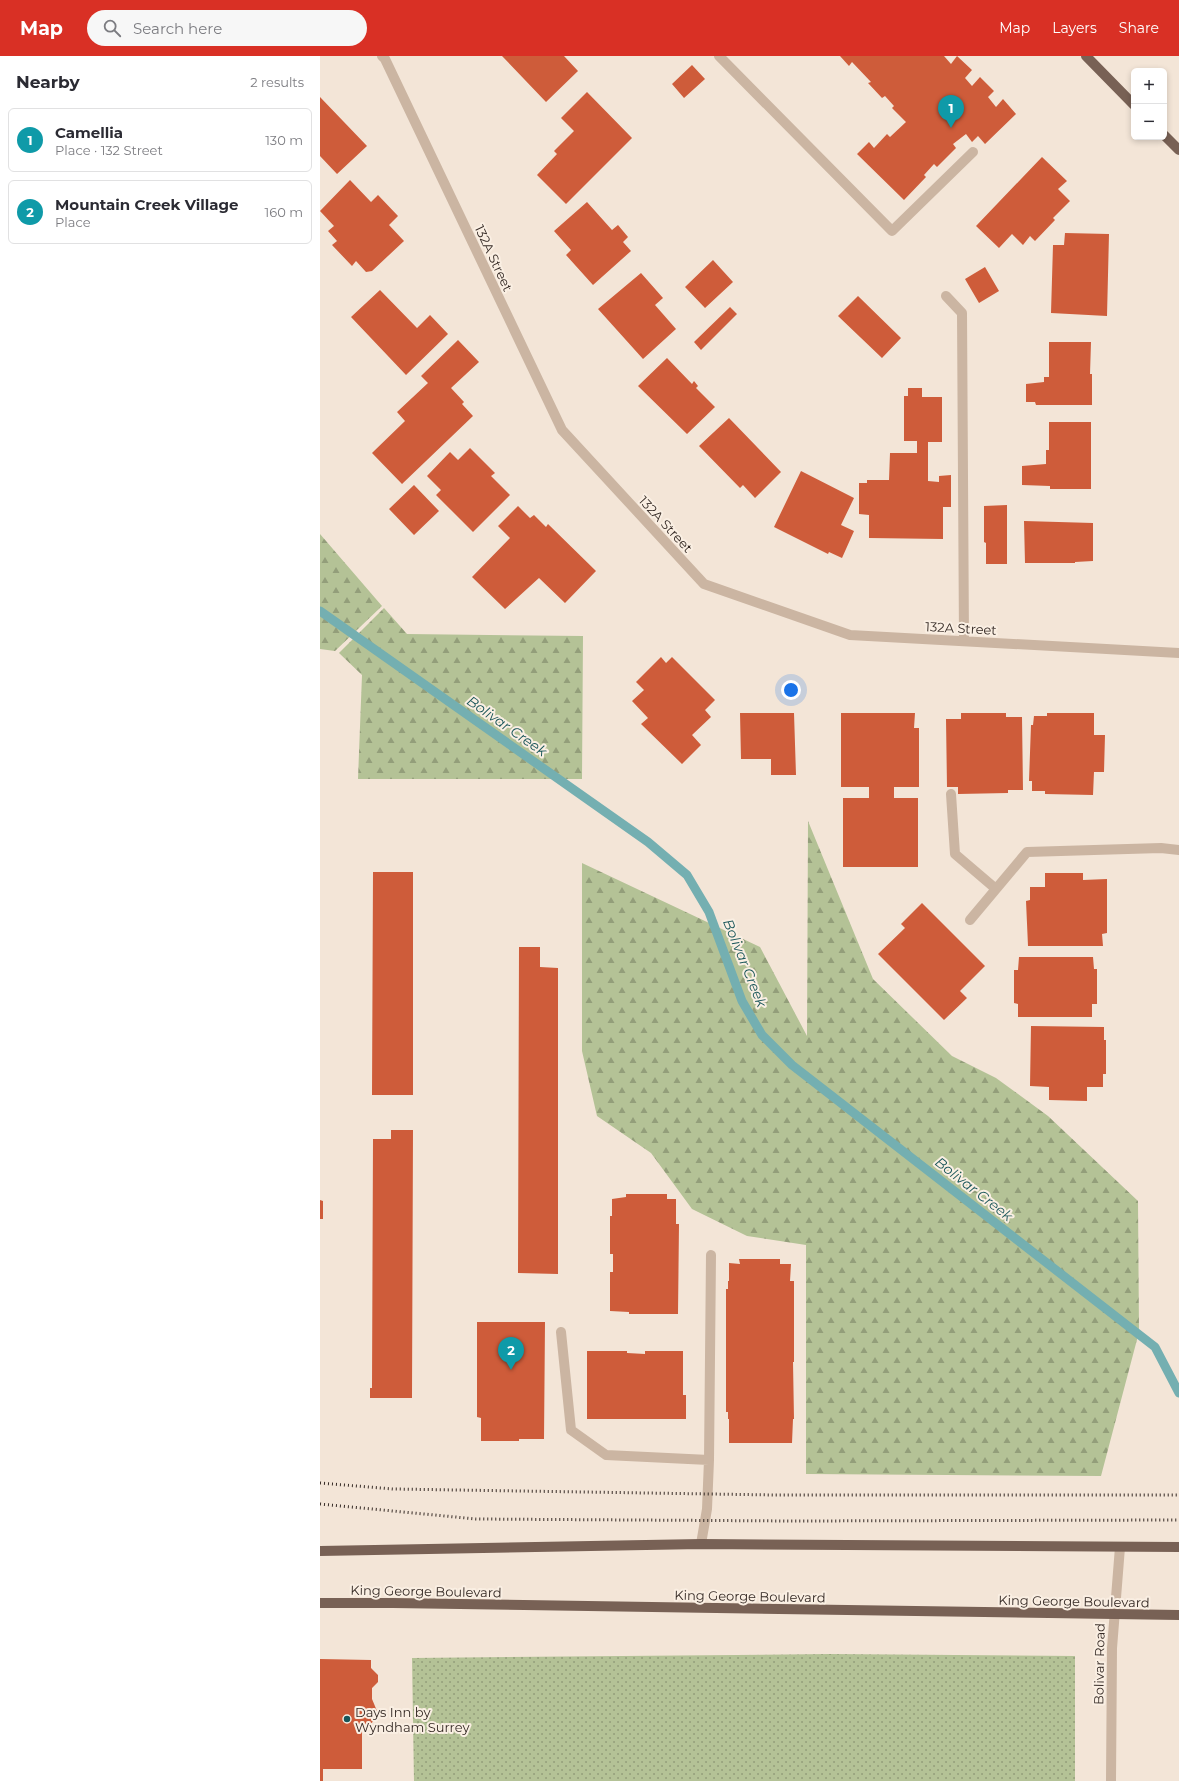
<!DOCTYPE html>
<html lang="en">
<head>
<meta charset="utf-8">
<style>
  body { margin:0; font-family:Montserrat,sans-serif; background:#f7f7f7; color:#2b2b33 }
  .controls { position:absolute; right:12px; top:12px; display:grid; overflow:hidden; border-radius:6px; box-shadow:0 2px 6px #0003 }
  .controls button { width:36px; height:36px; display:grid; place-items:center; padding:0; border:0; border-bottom:1px solid #e1e1e2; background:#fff; color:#2b2b33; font:20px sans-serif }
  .you { position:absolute; left:471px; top:634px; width:14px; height:14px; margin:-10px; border:3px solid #fff; border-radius:50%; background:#1a73e8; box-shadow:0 0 0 6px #1a73e833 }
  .badge { display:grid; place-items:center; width:26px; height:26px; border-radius:50%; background:#d93025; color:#fff; font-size:13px; font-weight:700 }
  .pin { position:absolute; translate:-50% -33px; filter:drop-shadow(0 1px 2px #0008) }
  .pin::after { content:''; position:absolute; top:21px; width:14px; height:12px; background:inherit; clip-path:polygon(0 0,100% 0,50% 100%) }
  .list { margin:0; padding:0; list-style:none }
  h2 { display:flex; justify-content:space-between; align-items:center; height:52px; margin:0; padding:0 16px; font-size:17px }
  h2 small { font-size:13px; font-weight:400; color:#7c7c81 }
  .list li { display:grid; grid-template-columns:26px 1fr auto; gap:12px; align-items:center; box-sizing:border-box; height:64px; margin:0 8px 8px; padding:0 8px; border:1px solid #e1e1e2; border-radius:6px }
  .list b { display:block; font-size:15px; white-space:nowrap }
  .list p { margin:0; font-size:13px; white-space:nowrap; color:#7c7c81 }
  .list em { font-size:13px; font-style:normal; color:#7c7c81 }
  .icon { flex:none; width:22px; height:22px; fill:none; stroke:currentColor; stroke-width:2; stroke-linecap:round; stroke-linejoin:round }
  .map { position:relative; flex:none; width:859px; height:1725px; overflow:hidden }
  header { display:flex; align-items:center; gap:24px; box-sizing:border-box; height:56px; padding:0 20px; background:#d93025; color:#fff }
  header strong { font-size:19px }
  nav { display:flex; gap:22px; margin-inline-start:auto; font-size:14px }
  .search { width:280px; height:36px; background:#f7f7f7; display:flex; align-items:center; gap:10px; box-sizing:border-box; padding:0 14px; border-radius:22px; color:#7c7c81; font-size:15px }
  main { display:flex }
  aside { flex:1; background:#fff }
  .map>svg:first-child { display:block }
  .grass { fill:url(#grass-dots) }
  .forest { fill:url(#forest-firs) }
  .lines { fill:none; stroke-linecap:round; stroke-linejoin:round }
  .stream { stroke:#74afb1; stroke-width:9 }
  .building { fill:#ce5c3a }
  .minor { stroke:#cbb5a2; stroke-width:10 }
  .major { stroke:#786155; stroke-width:10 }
  .rail { stroke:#352a25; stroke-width:3; stroke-dasharray:1 3; stroke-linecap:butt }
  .poi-dot { fill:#185559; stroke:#faefe3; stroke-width:1.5 }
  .labels { text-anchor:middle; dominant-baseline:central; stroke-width:4; stroke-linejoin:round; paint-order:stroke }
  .street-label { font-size:13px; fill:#352a25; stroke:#faefe3 }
  .poi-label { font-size:13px; fill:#352a25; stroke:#faefe3; text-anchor:start }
  .water-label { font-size:14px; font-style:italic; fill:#185559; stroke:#faefe3 }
</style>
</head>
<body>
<header>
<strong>Map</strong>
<div class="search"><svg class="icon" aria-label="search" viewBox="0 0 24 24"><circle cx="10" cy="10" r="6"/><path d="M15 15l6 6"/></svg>Search here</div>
<nav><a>Map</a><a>Layers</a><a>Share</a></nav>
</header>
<main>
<aside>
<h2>Nearby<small>2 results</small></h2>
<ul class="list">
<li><span class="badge" style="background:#0f9aa8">1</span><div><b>Camellia</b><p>Place · 132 Street</p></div><em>130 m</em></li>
<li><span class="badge" style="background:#0f9aa8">2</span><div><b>Mountain Creek Village</b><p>Place</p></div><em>160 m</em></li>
</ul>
</aside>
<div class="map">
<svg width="859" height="1725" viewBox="0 0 859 1725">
  <defs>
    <pattern id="grass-dots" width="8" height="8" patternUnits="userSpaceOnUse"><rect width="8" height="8" fill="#b4c296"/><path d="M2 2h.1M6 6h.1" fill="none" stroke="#939e7a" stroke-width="1.8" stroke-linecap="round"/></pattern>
    <pattern id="forest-firs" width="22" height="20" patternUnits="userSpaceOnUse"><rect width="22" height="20" fill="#b4c296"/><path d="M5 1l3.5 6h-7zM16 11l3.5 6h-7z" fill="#939e7a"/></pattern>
  </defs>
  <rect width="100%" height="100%" fill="#f3e5d7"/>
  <path class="grass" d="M 510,1598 L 755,1600 L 755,1725 L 94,1725 L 92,1602 Z"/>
  <path class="forest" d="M 0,478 L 62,550 L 15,595 L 0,593 Z
    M 64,552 L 87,578 L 263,580 L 262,723 L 38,723 L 42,619 L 19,597 Z
    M 488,765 L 553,923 L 632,1000 L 676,1022 L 728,1060 L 818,1145 L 819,1276 L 781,1420 L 486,1418 L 486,1189 L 427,1180 L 372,1153 L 331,1097 L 277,1060 L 262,995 L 262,807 L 440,891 L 487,980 Z"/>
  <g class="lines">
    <path class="stream" d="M 0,555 L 328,786 L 367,819 L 389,856 L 422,945 L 442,979 L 472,1009 L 835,1291 L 859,1337"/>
  </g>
  <path class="building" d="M 182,0 L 244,0 L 258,15 L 226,46 Z
    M 520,0 L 624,0 L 631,8 L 637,0 L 652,14 L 645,22 L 652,30 L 660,21 L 674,35 L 668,41 L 676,51 L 683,43 L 696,58 L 665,88 L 658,80 L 652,86 L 646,78 L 633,88 L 636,92 L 617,111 L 614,108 L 604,119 L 606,121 L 584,144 L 537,98 L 549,86 L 554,92 L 567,78 L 570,81 L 586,66 L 572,52 L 574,50 L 565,40 L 562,42 L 548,27 L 551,26 L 532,6 L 529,10 Z
    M 372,9 L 385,23 L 364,42 L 352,28 Z
    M 267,36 L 312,82 L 246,148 L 217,119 L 237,98 L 234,95 L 254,75 L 241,62 Z
    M 0,41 L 47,90 L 17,118 L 0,100 Z
    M 722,101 L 747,125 L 738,133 L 750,145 L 733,162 L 735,164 L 715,185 L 710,180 L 703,189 L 692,178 L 679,192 L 656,170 Z
    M 30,124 L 51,146 L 58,139 L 78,160 L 69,169 L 84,185 L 52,215 L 46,216 L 36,205 L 32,210 L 12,189 L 17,185 L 8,175 L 14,170 L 0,155 Z
    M 267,146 L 292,174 L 298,169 L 308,181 L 303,186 L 311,195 L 273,229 L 246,199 L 251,194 L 234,175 Z
    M 745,177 L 789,178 L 787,260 L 731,257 L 733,189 L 744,189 Z
    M 393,204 L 413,226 L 385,252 L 365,231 Z
    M 665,211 L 679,235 L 659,247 L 645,223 Z
    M 321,217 L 343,242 L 335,249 L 356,273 L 323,303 L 278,253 Z
    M 60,234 L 97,272 L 110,259 L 128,278 L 86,319 L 31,261 Z
    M 538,240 L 581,282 L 562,302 L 518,260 Z
    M 410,251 L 417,258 L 381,294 L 374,286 Z
    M 138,284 L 159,306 L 131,332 L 144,346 L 142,348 L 153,360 L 82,428 L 52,397 L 85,365 L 77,356 L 108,327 L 101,320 Z
    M 729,286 L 771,286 L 770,318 L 772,318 L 772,349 L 716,349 L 715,346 L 706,346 L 706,328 L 724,326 L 724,321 L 729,321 Z
    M 347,302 L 372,328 L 374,325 L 378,330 L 376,332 L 395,351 L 367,378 L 318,330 Z
    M 588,332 L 602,332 L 602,341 L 622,341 L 622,386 L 608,386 L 608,425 L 619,426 L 619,420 L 631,419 L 631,451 L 623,451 L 623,483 L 549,482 L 549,459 L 539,458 L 539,427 L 547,427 L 547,424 L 569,424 L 570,397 L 597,397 L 597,385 L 584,385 L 584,340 L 588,340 Z
    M 409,362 L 461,416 L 435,442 L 423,429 L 420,432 L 379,390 Z
    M 729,366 L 771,366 L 771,433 L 730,433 L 730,430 L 702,429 L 702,410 L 726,408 L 726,394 L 729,394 Z
    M 150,392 L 175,417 L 171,420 L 190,439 L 153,476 L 116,439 L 121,434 L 107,420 L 130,396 L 138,404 Z
    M 481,415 L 534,442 L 521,469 L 534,475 L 522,502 L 509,496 L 508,498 L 454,471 Z
    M 94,429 L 119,455 L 94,479 L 69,453 Z
    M 687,449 L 687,508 L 666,508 L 666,487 L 664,486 L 664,450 Z
    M 198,450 L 210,462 L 214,459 L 226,471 L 228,468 L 276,515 L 245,547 L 219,522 L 185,553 L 152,521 L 190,482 L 178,470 Z
    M 704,465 L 773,467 L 773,505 L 755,506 L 755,507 L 705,507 Z
    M 341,601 L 346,607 L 352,601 L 395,644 L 385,654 L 391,661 L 372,679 L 381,689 L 362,708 L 321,668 L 328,662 L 312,645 L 324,634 L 316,626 Z
    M 420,657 L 474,657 L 476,719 L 451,719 L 451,703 L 421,703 Z
    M 521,657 L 595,657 L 594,672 L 599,672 L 599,731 L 574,731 L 574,742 L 598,742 L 598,811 L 523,811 L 523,742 L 549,742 L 549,731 L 521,731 Z
    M 641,657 L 686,657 L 686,661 L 702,661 L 703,734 L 688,734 L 688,737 L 638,738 L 638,731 L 627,731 L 626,663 L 641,663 Z
    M 727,657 L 774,657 L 774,679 L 785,679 L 784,716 L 774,716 L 773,739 L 725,738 L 725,735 L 712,735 L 712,725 L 709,725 L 711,669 L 713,669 L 714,660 L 727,660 Z
    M 53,816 L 93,816 L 93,1039 L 52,1039 Z
    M 725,817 L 763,817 L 763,824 L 787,823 L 787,877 L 782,878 L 783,890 L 708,890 L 706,845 L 710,844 L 710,831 L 725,831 Z
    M 602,847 L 665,910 L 640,935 L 647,942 L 624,964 L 558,898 L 585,872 L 581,868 Z
    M 199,891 L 220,891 L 220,911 L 238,912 L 238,1218 L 198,1217 Z
    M 699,901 L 773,901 L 774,913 L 777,913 L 777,948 L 772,948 L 772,961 L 698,961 L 698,948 L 694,947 L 694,914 L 698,914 Z
    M 711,970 L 784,971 L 784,984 L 786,984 L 786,1018 L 783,1018 L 783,1031 L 767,1031 L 767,1045 L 729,1044 L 729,1031 L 710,1030 Z
    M 71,1074 L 93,1074 L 92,1342 L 50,1342 L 50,1332 L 52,1332 L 53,1083 L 71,1083 Z
    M 306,1138 L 347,1138 L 347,1143 L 356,1143 L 356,1168 L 359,1168 L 358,1258 L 309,1258 L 309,1256 L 290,1255 L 290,1216 L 293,1216 L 293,1198 L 290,1198 L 290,1160 L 292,1160 L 292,1143 L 306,1141 Z
    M 0,1144 L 3,1145 L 3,1163 L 0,1163 Z
    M 419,1203 L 460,1203 L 460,1208 L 471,1208 L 470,1225 L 474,1225 L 474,1306 L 473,1306 L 474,1363 L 473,1363 L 472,1387 L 409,1387 L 409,1363 L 408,1363 L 408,1356 L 406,1356 L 406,1233 L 408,1233 L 408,1225 L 409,1225 L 409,1207 L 420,1208 Z
    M 157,1266 L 225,1266 L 224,1383 L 199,1383 L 199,1385 L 161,1385 L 161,1362 L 157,1361 Z
    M 267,1295 L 307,1295 L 307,1297 L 325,1298 L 325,1295 L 363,1295 L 363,1339 L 366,1339 L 366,1363 L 267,1363 Z
    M 0,1603 L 51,1604 L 51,1612 L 58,1619 L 58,1626 L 52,1632 L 52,1643 L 57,1655 L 54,1665 L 46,1671 L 42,1671 L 42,1713 L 3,1713 L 3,1725 L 0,1725 Z"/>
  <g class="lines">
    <path class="minor" d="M 62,0 L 65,3 L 242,374 L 384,528 L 530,579 L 859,597
      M 399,0 L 572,175 L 653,96
      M 626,240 L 642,257 L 644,585
      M 631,738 L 635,798 L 676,833
      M 650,864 L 707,796 L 841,792 L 859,794
      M 241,1276 L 251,1374 L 286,1399 L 389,1404
      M 381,1488 L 387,1453 L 389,1404 L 391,1199
      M 791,1725 L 792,1592 L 800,1491"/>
    <path class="major" d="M 766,0 L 814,49
      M 844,79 L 859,94
      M 0,1495 L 381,1488 L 859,1491
      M 0,1547 L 73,1547 L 859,1559"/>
    <path class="rail" d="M 0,1427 L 73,1433 L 455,1439 L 859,1439
      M 0,1448 L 156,1463 L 471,1465 L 859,1464"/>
  </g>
  <circle class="poi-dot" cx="27" cy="1663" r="4"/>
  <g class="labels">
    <g class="street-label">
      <text transform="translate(174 202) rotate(65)">132A Street</text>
      <text transform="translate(346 468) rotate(47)">132A Street</text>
      <text transform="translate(641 572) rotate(3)">132A Street</text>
      <text transform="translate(106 1535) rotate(1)">King George Boulevard</text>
      <text transform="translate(430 1540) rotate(1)">King George Boulevard</text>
      <text transform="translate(754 1545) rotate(1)">King George Boulevard</text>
      <text transform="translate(779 1608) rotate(-89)">Bolivar Road</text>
    </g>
    <g class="poi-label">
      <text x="35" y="1656">Days Inn by<tspan x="35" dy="15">Wyndham Surrey</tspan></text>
    </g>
    <g class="water-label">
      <text transform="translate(187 670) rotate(35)">Bolivar Creek</text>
      <text transform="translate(425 907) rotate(68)">Bolivar Creek</text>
      <text transform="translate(654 1133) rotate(38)">Bolivar Creek</text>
    </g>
  </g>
</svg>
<div class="controls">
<button>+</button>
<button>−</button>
</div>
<div class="you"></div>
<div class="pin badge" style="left:631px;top:72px;background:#0f9aa8">1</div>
<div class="pin badge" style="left:191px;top:1314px;background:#0f9aa8">2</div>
</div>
</main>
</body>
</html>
